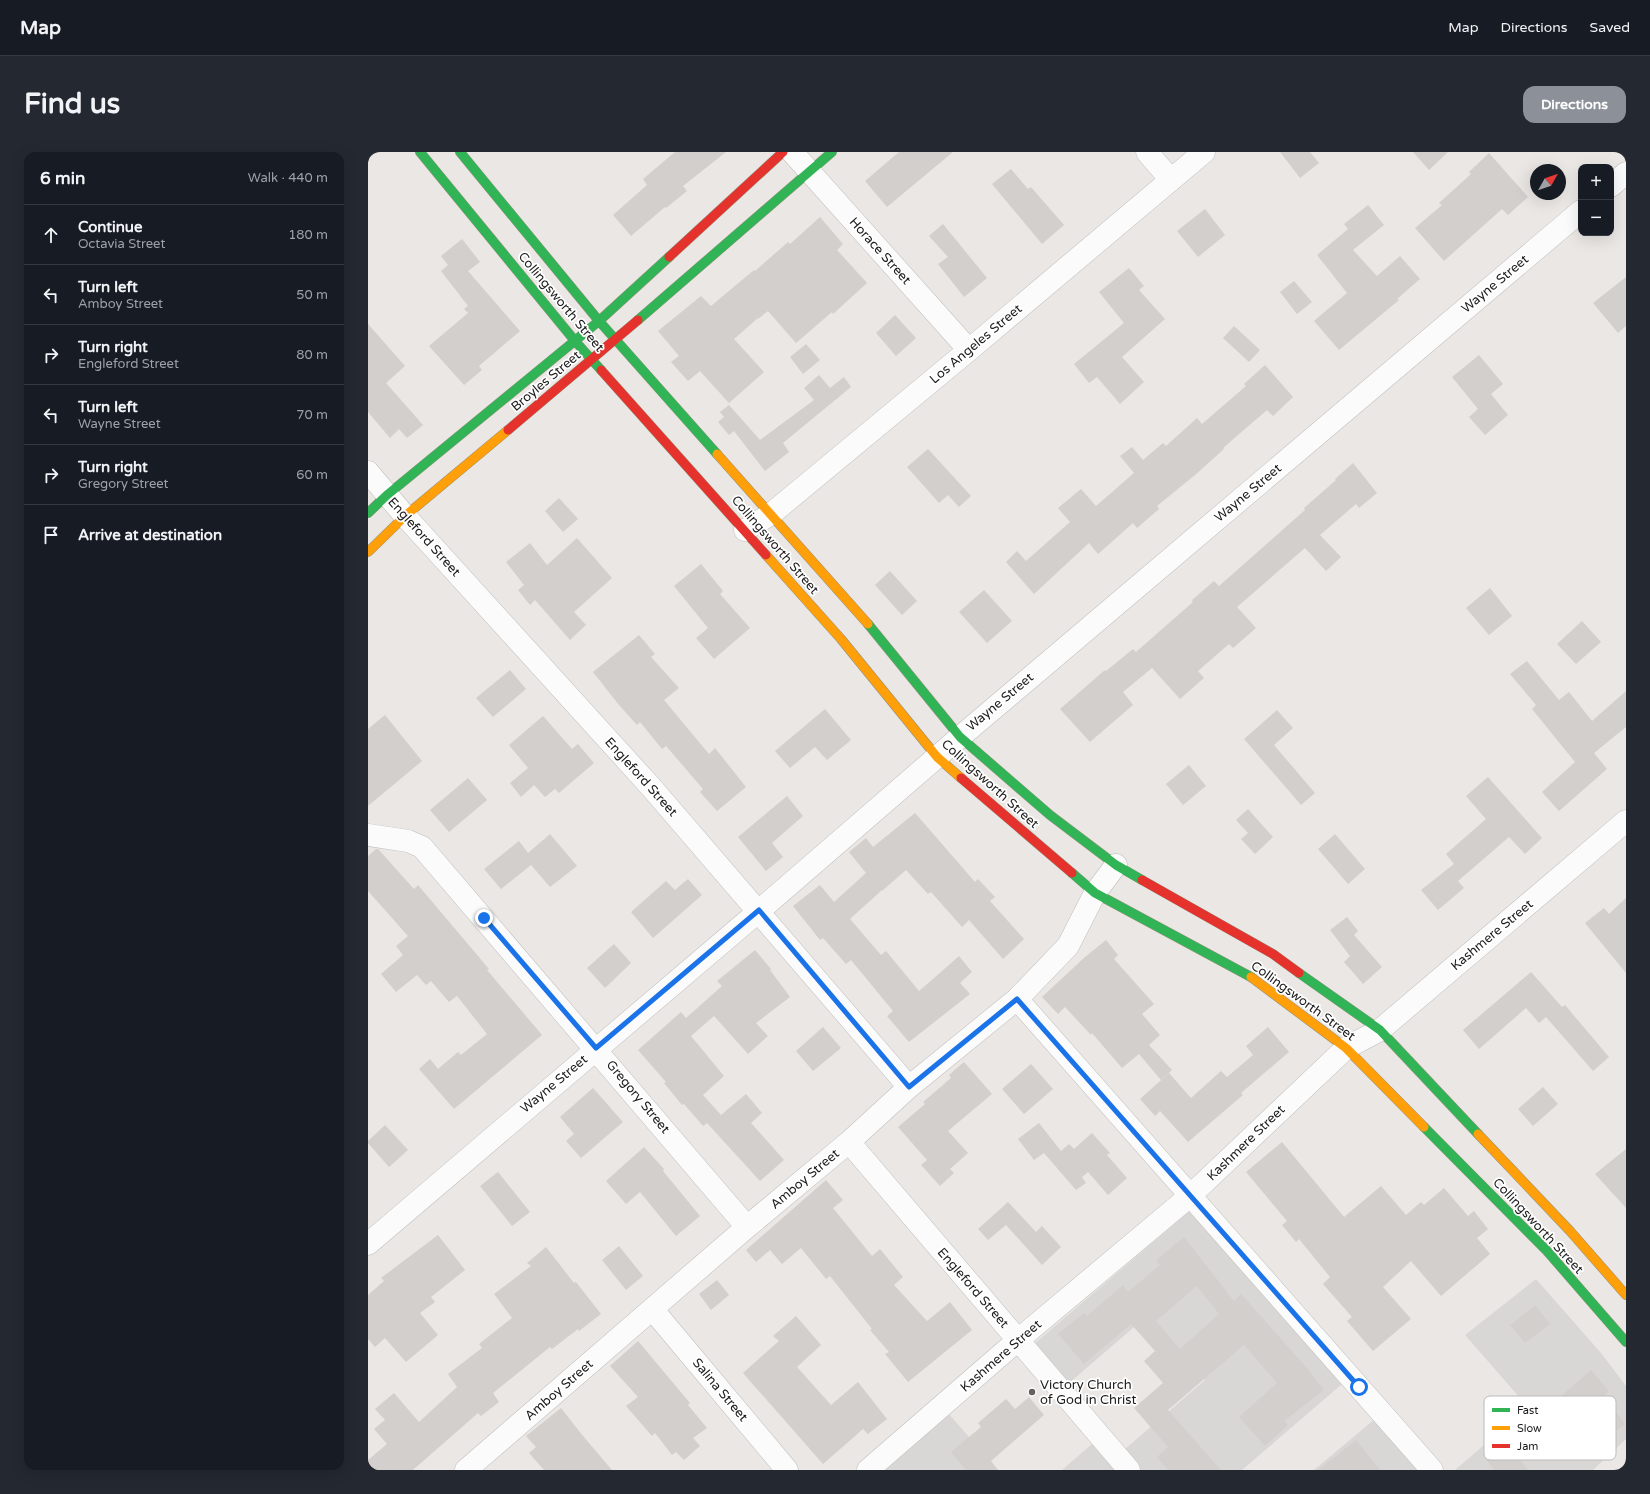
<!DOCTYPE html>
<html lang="en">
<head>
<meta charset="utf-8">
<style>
  body { margin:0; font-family:"Varela Round",sans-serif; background:#242831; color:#f1f3f6 }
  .controls { position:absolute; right:12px; top:12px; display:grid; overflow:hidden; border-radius:8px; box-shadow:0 4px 16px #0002 }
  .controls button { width:36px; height:36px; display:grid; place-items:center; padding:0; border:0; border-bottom:1px solid #363941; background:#171b24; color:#f1f3f6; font:20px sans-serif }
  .compass { position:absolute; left:1162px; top:12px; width:36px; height:36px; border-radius:50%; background:#171b24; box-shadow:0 4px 16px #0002; rotate:50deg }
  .stop { position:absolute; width:12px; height:12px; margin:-9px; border:3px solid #1a73e8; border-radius:50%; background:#fff }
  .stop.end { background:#1a73e8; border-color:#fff; box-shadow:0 1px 4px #0008 }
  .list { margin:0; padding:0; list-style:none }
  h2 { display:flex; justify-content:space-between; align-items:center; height:52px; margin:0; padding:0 16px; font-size:17px }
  h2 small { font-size:13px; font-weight:400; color:#9ea1a6 }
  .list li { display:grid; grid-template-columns:26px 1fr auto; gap:12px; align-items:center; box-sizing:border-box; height:60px; padding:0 16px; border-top:1px solid #363941 }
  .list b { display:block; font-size:15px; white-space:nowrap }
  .list p { margin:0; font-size:13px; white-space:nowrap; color:#9ea1a6 }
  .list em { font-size:13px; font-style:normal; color:#9ea1a6 }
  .icon { flex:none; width:22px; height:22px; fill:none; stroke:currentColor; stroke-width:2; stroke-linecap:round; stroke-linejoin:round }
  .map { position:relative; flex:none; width:1258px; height:1318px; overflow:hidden; border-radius:12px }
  header { display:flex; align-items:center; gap:24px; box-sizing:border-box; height:56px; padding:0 20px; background:#171b24; border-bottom:1px solid #363941 }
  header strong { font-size:19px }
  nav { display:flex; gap:22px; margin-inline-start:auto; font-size:14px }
  .intro { display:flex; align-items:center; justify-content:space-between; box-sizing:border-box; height:96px; padding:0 24px }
  h1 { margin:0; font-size:28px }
  .button { padding:10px 18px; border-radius:12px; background:#8c9099; color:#fff; font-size:14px; font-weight:700 }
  main { display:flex; gap:24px; padding:0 24px }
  aside { flex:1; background:#171b24; border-radius:12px; box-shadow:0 4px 16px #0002 }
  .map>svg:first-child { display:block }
  .residential { fill:#d9d7d5 }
  .building { fill:#d2cfcc; fill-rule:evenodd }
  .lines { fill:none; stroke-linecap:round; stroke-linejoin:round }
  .street-casing { stroke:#c1bfbe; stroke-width:23 }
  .fast-casing { stroke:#93917d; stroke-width:10 }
  .slow-casing { stroke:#93917d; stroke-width:10 }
  .jam-casing { stroke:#93917d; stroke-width:10 }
  .street { stroke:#fcfbfb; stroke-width:22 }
  .fast { stroke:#30b455; stroke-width:9 }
  .slow { stroke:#ff9f0a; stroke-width:9 }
  .jam { stroke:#e5322d; stroke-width:9 }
  .route { stroke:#1a73e8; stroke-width:5 }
  .poi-dot { fill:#636261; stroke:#fff; stroke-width:1.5 }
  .labels { text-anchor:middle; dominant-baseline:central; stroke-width:3.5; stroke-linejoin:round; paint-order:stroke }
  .street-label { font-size:13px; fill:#1b1b1b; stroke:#fff }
  .poi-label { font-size:13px; fill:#1b1b1b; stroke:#fff; text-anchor:start }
  .key { fill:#fff; stroke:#bbb; stroke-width:1 }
  .key-label { font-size:11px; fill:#1b1b1b }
</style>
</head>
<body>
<header>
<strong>Map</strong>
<nav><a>Map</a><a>Directions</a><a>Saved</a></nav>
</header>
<div class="intro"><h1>Find us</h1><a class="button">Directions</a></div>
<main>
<aside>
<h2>6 min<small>Walk · 440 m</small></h2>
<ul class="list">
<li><svg class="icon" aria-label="ahead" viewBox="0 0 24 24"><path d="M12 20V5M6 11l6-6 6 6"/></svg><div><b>Continue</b><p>Octavia Street</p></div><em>180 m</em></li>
<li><svg class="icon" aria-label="left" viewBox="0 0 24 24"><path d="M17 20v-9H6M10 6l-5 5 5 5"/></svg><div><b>Turn left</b><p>Amboy Street</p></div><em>50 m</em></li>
<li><svg class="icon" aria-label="right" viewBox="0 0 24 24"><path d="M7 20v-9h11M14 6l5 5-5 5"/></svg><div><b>Turn right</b><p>Engleford Street</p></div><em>80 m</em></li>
<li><svg class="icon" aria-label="left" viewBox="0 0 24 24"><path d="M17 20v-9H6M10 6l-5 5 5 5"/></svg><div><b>Turn left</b><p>Wayne Street</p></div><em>70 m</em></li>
<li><svg class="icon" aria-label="right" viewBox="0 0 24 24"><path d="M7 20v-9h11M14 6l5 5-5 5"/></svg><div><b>Turn right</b><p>Gregory Street</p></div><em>60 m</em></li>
<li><svg class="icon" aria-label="arrive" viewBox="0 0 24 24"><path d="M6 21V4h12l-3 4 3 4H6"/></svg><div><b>Arrive at destination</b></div></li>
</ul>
</aside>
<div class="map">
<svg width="1258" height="1318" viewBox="0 0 1258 1318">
  <rect width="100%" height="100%" fill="#eae7e4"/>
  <path class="residential" d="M 824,1057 L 974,1232 L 874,1318 L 773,1318 L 756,1298 L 837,1228 L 780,1163 L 700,1232 L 666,1192 Z
    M 1168,1127 L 1233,1201 L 1258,1234 L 1258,1287 L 1225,1318 L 1087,1318 L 1160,1255 L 1097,1183 Z
    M 580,1261 L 628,1316 L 626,1318 L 515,1318 Z
    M 1008,1266 L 1052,1318 L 946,1318 Z
    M 724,1292 L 747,1318 L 694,1318 Z"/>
  <path class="building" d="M 307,0 L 358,0 L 315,34 L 319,39 L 298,56 L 297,55 L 263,84 L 245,63 L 279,33 L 275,27 Z
    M 531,0 L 585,0 L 519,55 L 497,29 Z
    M 912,0 L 942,0 L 951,11 L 932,26 Z
    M 1045,0 L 1080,0 L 1061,18 Z
    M 1121,1 L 1160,45 L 1140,63 L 1134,57 L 1076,109 L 1047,76 L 1074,53 L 1071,51 L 1103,22 L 1101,20 Z
    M 643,17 L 660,37 L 663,35 L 696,73 L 674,92 L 624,32 Z
    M 1000,53 L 1016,73 L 985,98 L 1009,124 L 1032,104 L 1052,127 L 1029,147 L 1031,148 L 971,198 L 946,169 L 979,141 L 949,103 L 980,77 L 976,72 Z
    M 837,57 L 857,83 L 830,105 L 809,79 Z
    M 452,65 L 475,92 L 469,98 L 499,131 L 465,162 L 464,160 L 428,191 L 400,159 L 390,167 L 390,166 L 366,187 L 396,220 L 361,251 L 332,219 L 320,229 L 303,210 L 311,204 L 290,179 L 333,144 L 343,154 L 386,118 L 387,119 L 420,90 L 422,92 Z
    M 575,72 L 619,126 L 596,145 L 570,112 L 580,105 L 561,84 Z
    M 94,87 L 112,110 L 100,119 L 152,179 L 111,214 L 114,218 L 96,233 L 61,194 L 100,161 L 96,157 L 100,154 L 73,119 L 80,113 L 73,104 Z
    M 761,116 L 776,134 L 771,138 L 797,167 L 754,205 L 776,230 L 752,252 L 729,225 L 721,231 L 706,212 L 756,171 L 731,140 Z
    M 1258,125 L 1258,174 L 1250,181 L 1225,151 Z
    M 926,129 L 944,150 L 929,162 L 912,140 Z
    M 527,163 L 548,186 L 528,204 L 508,181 Z
    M 0,172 L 37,214 L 18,231 L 55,273 L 39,286 L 31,277 L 22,286 L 0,260 Z
    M 866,174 L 892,198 L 881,210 L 855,186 Z
    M 438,192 L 452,208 L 435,222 L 422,205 Z
    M 1111,203 L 1135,232 L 1123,242 L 1140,263 L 1117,283 L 1101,265 L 1110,257 L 1084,225 Z
    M 897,213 L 925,245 L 905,264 L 899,258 L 855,296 L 856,297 L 827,323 L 789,354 L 791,357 L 769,376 L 765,371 L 730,402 L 721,391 L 666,442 L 638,410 L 649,399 L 658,409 L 702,370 L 690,356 L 713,337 L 728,354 L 766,321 L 752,304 L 764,295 L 775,308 L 795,291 L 798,294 L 829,266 L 834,272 L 878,234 L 876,232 Z
    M 451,223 L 462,236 L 476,225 L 483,235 L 415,291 L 421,300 L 397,319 L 366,279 L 361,283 L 350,270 L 356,265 L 352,260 L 361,253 L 392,288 L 446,248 L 436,236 Z
    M 560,297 L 603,344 L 591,355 L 580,343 L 571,351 L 539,315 Z
    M 985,311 L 1009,341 L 991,356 L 988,352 L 952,383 L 973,405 L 958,419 L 937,396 L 869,455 L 888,476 L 865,496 L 861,492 L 830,519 L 836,526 L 812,547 L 784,516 L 755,540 L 765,553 L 722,590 L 692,557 L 737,518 L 738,519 L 765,497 L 768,500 L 825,450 L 824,448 L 846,429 L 851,434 L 937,358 L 936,356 L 968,328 L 967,327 Z
    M 191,346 L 210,367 L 195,380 L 177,359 Z
    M 209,386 L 244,426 L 206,460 L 218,473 L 202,488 L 167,448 L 162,453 L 150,438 L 156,433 L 138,410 L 162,391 L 179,413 Z
    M 333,412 L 355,439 L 352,442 L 382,476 L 346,507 L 328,486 L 340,476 L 306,434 Z
    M 522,419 L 549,449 L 534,463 L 507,433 Z
    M 1122,436 L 1144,464 L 1121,483 L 1098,456 Z
    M 616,438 L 644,469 L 619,491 L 591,460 Z
    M 1214,469 L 1233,490 L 1208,512 L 1189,492 Z
    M 271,483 L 287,502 L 283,505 L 311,536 L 296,548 L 341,602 L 347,596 L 378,635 L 349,659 L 332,640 L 335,637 L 298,594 L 294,597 L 272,570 L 269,573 L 251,553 L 225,520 Z
    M 1159,509 L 1191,548 L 1201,540 L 1224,569 L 1258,539 L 1258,575 L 1226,601 L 1239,617 L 1191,659 L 1174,640 L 1207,610 L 1164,557 L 1168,553 L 1142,522 Z
    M 142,518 L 158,537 L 125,565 L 108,546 Z
    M 457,557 L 483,588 L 459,608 L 447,595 L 422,616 L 407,599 Z
    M 909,558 L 925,576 L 906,593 L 947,641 L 933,653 L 876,587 Z
    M 17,563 L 54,609 L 0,654 L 0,577 Z
    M 175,564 L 204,597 L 210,592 L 226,611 L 191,641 L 187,637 L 177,645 L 166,633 L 153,645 L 142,631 L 160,616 L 141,593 Z
    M 821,613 L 838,634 L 815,653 L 798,632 Z
    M 1120,625 L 1174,686 L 1157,702 L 1141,685 L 1090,729 L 1096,736 L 1070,758 L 1053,738 L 1086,712 L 1078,702 L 1118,667 L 1098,644 Z
    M 100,626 L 119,648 L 81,680 L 62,658 Z
    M 419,644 L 435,664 L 404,691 L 415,705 L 398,719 L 370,685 Z
    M 880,657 L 905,685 L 887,702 L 873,687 L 880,681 L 868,668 Z
    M 547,661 L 607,730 L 610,727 L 627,745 L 622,749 L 656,787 L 635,807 L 601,768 L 594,775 L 563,740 L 560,742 L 538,718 L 514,739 L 514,738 L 482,767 L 513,803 L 518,799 L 551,839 L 565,827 L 591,804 L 604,820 L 592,831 L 602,842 L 541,890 L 519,864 L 525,859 L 483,808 L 478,812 L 455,786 L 452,788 L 425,754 L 452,733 L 466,750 L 498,721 L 481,700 L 498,686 L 505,695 Z
    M 182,682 L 209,714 L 182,735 L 163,713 L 133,737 L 116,717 L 151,689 L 160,701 Z
    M 967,682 L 997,717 L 980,732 L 950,697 Z
    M 8,697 L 10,697 L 46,737 L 50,733 L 121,817 L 119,818 L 174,883 L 86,957 L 51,917 L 62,907 L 70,917 L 90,900 L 93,903 L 119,882 L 89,844 L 81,850 L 63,829 L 58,833 L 49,823 L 28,840 L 13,822 L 35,803 L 28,794 L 40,784 L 0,739 L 0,704 Z
    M 320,727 L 334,743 L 285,786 L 263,760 L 298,729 L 307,738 Z
    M 1258,746 L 1258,821 L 1217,771 L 1236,756 L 1241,762 Z
    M 979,765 L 990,779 L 986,783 L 1014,815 L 995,832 L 976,810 L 982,804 L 962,778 Z
    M 738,788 L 750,803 L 746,807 L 786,852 L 774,862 L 792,883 L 781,893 L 804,918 L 793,928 L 771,902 L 754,916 L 724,881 L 723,883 L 697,855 L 690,862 L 674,845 L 717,805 Z
    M 246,792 L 263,811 L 237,836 L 219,816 Z
    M 387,798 L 403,817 L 402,818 L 422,845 L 388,871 L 400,884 L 380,902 L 346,864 L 323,884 L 356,924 L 335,943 L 353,963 L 378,942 L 394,961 L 383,971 L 416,1008 L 392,1029 L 339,971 L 335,974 L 316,952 L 314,953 L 296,931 L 298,930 L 270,898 L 313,860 L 318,866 L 354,834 L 349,829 Z
    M 1163,820 L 1194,855 L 1197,853 L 1241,905 L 1225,919 L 1178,865 L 1171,871 L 1158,856 L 1111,897 L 1095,878 Z
    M 455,875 L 473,896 L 445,919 L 428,899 Z
    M 900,875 L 921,900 L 873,941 L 875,943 L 820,990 L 792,959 L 787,964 L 772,947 L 801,921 L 823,946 L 853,919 L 859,925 L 885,903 L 878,894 Z
    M 596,910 L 624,942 L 580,979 L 600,1001 L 582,1017 L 586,1021 L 572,1034 L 553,1013 L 559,1008 L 530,975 L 557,952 L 555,950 L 583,926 L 581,923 Z
    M 663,912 L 685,937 L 656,962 L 634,937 Z
    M 1175,935 L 1190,952 L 1165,974 L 1150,957 Z
    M 225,936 L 255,970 L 213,1006 L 198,989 L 206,982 L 192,965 Z
    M 671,971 L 693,999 L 701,992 L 706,997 L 724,981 L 742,1001 L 739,1003 L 759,1026 L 740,1043 L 720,1020 L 714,1025 L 718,1031 L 708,1038 L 676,1001 L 666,1008 L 650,987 Z
    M 17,973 L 40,998 L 21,1015 L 0,991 L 0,989 Z
    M 914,990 L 976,1065 L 1013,1034 L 1038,1063 L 1053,1050 L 1056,1053 L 1076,1036 L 1100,1064 L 1106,1059 L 1120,1077 L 1109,1086 L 1122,1102 L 1073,1144 L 1043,1109 L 1015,1135 L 1043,1167 L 1005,1199 L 979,1169 L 984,1165 L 955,1132 L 962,1125 L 931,1087 L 928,1090 L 914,1073 L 919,1069 L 878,1020 Z
    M 276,995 L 296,1017 L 295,1019 L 332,1064 L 308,1084 L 272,1040 L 258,1052 L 238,1029 Z
    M 1258,997 L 1258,1056 L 1227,1022 Z
    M 130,1020 L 162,1060 L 144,1074 L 112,1034 Z
    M 458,1028 L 475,1048 L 465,1056 L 504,1104 L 512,1097 L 535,1125 L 526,1133 L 559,1169 L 582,1150 L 604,1178 L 540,1230 L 517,1202 L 521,1200 L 502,1178 L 504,1177 L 462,1124 L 458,1127 L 433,1096 L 414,1112 L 402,1098 L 388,1110 L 378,1098 Z
    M 640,1050 L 668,1080 L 674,1074 L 693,1095 L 674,1113 L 638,1073 L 620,1088 L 610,1077 Z
    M 70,1083 L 97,1118 L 63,1145 L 67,1150 L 52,1161 L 70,1183 L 38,1210 L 17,1186 L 7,1195 L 0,1187 L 0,1143 L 16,1129 L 13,1126 Z
    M 816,1085 L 866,1149 L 873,1142 L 938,1215 L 956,1238 L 916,1269 L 920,1273 L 897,1294 L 871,1265 L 909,1231 L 876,1193 L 800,1258 L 853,1318 L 800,1318 L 789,1305 L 800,1295 L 766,1256 L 795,1231 L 776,1209 L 787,1199 L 763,1172 L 716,1212 L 690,1182 L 716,1161 L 719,1164 L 755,1133 L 760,1140 L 792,1113 L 788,1108 ZM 829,1134 L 851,1162 L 812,1197 L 788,1169 Z
    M 251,1094 L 275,1124 L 258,1138 L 234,1108 Z
    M 178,1095 L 206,1131 L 208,1130 L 233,1162 L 211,1179 L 210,1177 L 184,1197 L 182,1195 L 125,1241 L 131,1250 L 113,1264 L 110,1261 L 45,1318 L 0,1318 L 0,1308 L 19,1292 L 6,1277 L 17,1268 L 7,1257 L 26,1241 L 51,1270 L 89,1235 L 80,1222 L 114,1196 L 111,1192 L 144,1166 L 126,1142 L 163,1114 L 159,1111 Z
    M 349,1128 L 361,1143 L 343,1158 L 331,1142 Z
    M 1167,1153 L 1182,1172 L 1157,1191 L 1142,1173 Z
    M 428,1164 L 453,1193 L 429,1215 L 463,1253 L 490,1230 L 519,1267 L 500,1282 L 495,1277 L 455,1312 L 375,1221 L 411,1189 L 405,1184 Z
    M 270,1189 L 322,1251 L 320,1253 L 339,1276 L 325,1286 L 332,1294 L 316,1308 L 308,1300 L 304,1303 L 287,1281 L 284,1284 L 258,1254 L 270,1245 L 242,1214 Z
    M 1223,1218 L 1241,1239 L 1236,1244 L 1257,1272 L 1232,1290 L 1212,1264 L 1210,1266 L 1192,1245 Z
    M 661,1245 L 676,1263 L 623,1309 L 630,1318 L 598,1318 L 583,1300 L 613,1275 L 610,1271 L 638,1247 L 647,1257 Z
    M 193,1256 L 215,1284 L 244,1318 L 176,1318 L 161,1301 L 168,1295 L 158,1284 Z
    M 988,1288 L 1012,1318 L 950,1318 Z
    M 1139,1291 L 1160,1318 L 1126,1318 L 1118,1307 Z"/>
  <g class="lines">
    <g class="street-casing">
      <path id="street" d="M 424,0 L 601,198
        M 779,0 L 803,28
        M 1243,34 L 1258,21
        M 0,320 L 37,364 L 283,635 L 541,935
        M 377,378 L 403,362 L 601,198 L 836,0
        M 0,683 L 40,689 L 54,695 L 379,1075
        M 649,847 L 1064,1318
        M 481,990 L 761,1318
        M 0,1092 L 391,759 L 592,585 L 1213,59
        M 285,1158 L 419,1318
        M 98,1318 L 379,1075 L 481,990 L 541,935 L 649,847 L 700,794 L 727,741 L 748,713
        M 500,1318 L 650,1188 L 823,1043 L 978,896 L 1012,878 L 1258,669"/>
    </g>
    <g class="fast-casing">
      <path id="fast" d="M 52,0 L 207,189 L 233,218
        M 92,0 L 231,169 L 349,302
        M 270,168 L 464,0
        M 0,361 L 19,343 L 231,169 L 301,105
        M 500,472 L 592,585 L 682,663 L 748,713 L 774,728
        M 704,721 L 727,741 L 883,825
        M 931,821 L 1012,878 L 1110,982
        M 1056,975 L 1179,1099 L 1258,1190"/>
    </g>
    <g class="slow-casing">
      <path id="slow" d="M 349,302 L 500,472
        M 0,400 L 37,364 L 140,278
        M 398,403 L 473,487 L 569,605 L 593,626
        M 883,825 L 978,896 L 1056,975
        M 1110,982 L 1202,1079 L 1258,1143"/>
    </g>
    <g class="jam-casing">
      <path id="jam" d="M 301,105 L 415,0
        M 233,218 L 398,403
        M 140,278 L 270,168
        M 593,626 L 704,721
        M 774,728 L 905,802 L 931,821"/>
    </g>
    <use href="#street" class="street"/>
    <use href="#fast" class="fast"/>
    <use href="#slow" class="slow"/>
    <use href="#jam" class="jam"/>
  </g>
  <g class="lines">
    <path class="route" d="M 116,766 L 228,896 L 391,758 L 541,935 L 649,847 L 991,1235"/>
  </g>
  <circle class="poi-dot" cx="664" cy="1240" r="4"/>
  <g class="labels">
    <g class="street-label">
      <text transform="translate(512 99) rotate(48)">Horace Street</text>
      <text transform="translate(1127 132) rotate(-40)">Wayne Street</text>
      <text transform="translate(193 150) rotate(50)">Collingsworth Street</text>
      <text transform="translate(608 192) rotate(-40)">Los Angeles Street</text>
      <text transform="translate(178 229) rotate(-40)">Broyles Street</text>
      <text transform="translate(880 341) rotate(-40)">Wayne Street</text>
      <text transform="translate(56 385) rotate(48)">Engleford Street</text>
      <text transform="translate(407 393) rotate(49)">Collingsworth Street</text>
      <text transform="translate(632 550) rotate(-40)">Wayne Street</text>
      <text transform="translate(273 625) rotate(48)">Engleford Street</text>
      <text transform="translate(622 632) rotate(42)">Collingsworth Street</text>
      <text transform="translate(1124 783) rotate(-40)">Kashmere Street</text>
      <text transform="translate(935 849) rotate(36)">Collingsworth Street</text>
      <text transform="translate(186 932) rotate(-40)">Wayne Street</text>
      <text transform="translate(270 945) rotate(50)">Gregory Street</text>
      <text transform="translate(878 991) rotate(-44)">Kashmere Street</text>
      <text transform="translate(437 1027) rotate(-40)">Amboy Street</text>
      <text transform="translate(1170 1074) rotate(47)">Collingsworth Street</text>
      <text transform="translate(605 1136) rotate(49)">Engleford Street</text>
      <text transform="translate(633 1204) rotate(-41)">Kashmere Street</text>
      <text transform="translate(191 1238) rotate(-41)">Amboy Street</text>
      <text transform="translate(352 1238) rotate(50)">Salina Street</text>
    </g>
    <g class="poi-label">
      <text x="672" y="1233">Victory Church<tspan x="672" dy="15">of God in Christ</tspan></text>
    </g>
  </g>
  <rect x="1116" y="1244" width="132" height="64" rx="6" class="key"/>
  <rect x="1124" y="1256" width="18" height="4" fill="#30b455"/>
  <rect x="1124" y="1274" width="18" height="4" fill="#ff9f0a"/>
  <rect x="1124" y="1292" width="18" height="4" fill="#e5322d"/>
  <g class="key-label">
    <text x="1149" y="1262">Fast</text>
    <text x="1149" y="1280">Slow</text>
    <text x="1149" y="1298">Jam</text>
  </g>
</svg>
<div class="controls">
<button>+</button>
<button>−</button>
</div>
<svg class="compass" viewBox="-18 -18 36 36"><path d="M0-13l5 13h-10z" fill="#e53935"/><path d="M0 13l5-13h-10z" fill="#9ea1a6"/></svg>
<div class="stop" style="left:991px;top:1235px"></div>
<div class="stop end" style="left:116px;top:766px"></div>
</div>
</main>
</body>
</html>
